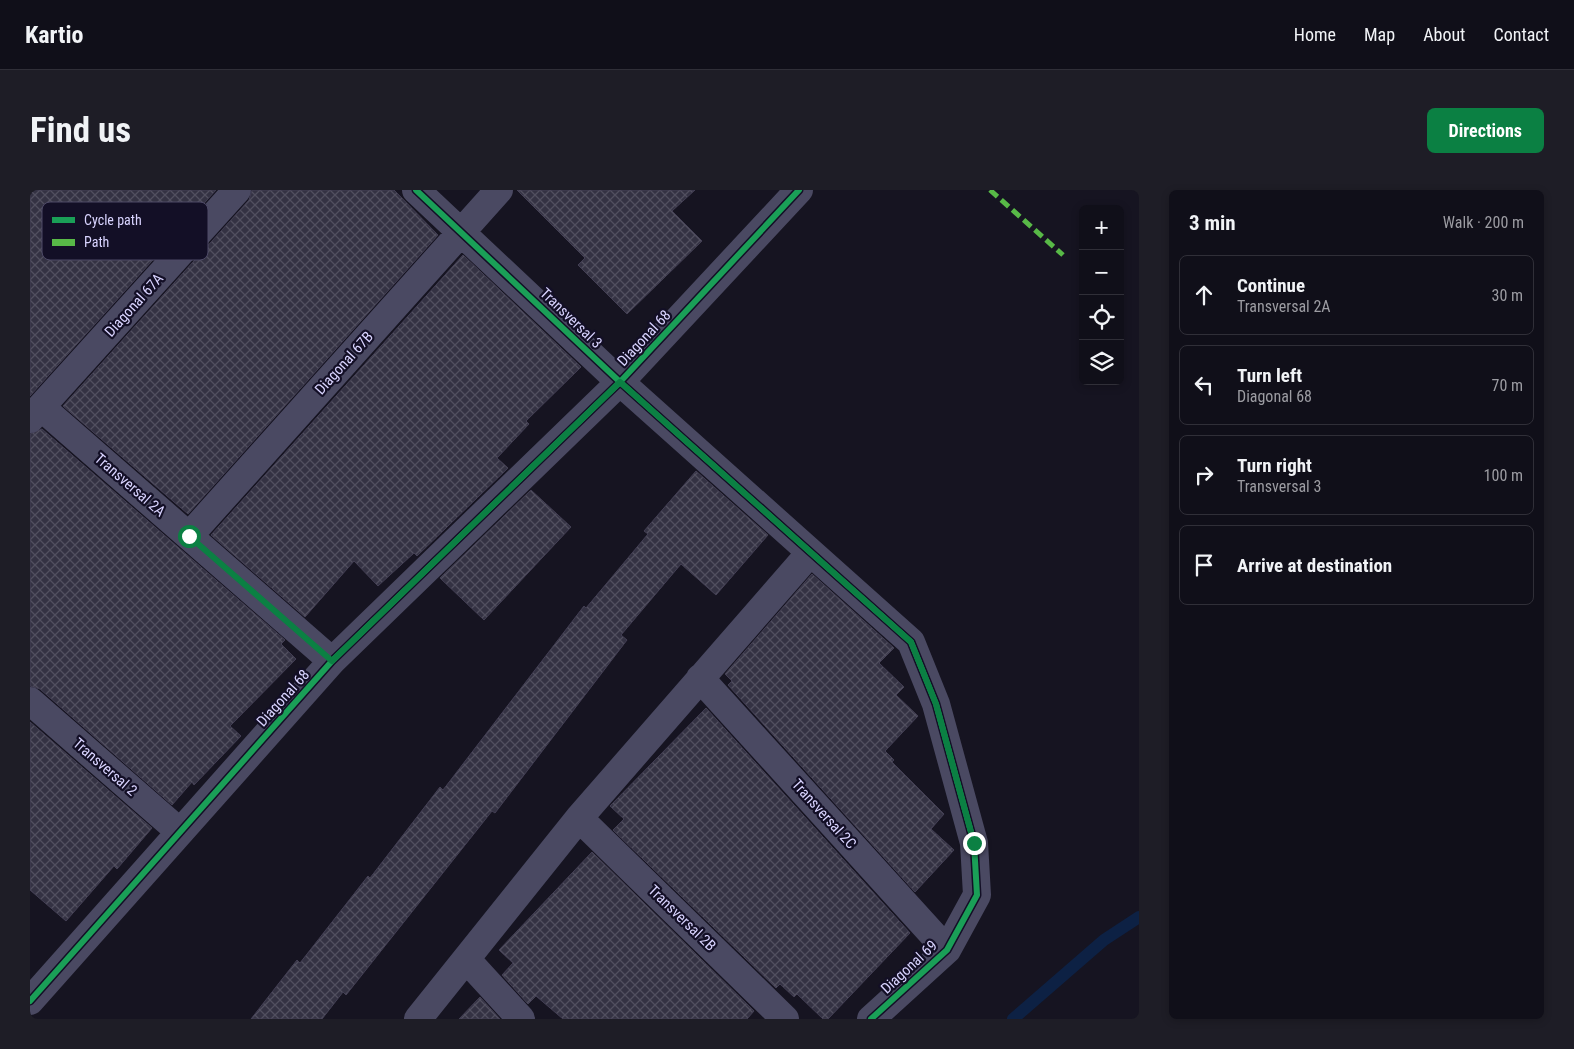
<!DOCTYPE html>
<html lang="en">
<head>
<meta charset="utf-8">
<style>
  body { margin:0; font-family:"Roboto Condensed",sans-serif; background:#1e1d26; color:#f1f3f6 }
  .controls { position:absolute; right:15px; top:15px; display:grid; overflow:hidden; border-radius:8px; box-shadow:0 2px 8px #0003 }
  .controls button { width:45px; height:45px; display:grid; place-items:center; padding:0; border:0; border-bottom:1px solid #302f38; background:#100f19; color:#f1f3f6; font:25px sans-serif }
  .stop { position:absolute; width:15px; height:15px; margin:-11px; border:4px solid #0b8043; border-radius:50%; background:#fff }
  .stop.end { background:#0b8043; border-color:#fff; box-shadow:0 1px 5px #0008 }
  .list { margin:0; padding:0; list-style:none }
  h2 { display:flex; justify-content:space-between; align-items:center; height:65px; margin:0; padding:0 20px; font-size:21px }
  h2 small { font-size:16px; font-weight:400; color:#9c9ca2 }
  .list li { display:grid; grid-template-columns:32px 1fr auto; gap:15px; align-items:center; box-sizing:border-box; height:80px; margin:0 10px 10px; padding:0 10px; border:1px solid #302f38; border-radius:8px }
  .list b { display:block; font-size:19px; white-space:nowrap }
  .list p { margin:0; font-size:16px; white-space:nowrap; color:#9c9ca2 }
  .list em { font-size:16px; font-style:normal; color:#9c9ca2 }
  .icon { flex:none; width:28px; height:28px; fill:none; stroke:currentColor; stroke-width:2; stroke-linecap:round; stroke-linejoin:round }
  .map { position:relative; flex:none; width:1109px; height:829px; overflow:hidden; border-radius:8px }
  header { display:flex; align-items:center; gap:30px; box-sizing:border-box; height:70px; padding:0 25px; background:#100f19; border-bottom:1px solid #302f38 }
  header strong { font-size:24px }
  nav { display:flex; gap:28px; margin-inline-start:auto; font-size:18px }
  .intro { display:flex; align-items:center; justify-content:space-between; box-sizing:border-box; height:120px; padding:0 30px }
  h1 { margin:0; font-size:35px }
  .button { padding:12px 22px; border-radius:8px; background:#0b8043; color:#fff; font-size:18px; font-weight:700 }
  main { display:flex; gap:30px; padding:0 30px }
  aside { flex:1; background:#100f19; border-radius:8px; box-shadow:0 2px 8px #0003 }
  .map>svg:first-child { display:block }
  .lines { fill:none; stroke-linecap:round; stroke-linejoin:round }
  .stream { stroke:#0d2144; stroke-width:12 }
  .building { fill:url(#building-cross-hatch); stroke:#433f54 }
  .street { stroke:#4a4962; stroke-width:28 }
  .quiet { stroke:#58b947; stroke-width:5; stroke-dasharray:10 5; stroke-linecap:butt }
  .cycleway-casing { stroke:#130f26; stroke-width:9 }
  .cycleway { stroke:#1a9f57; stroke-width:6 }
  .route { stroke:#0b8043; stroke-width:6 }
  .labels { text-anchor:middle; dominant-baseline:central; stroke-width:4.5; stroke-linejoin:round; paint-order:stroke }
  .street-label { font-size:15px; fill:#d9d4ff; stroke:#130f26 }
  .key { fill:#130f26; stroke:#4e4a67; stroke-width:1 }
  .key-label { font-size:14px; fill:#d9d4ff }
</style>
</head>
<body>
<header>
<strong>Kartio</strong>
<nav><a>Home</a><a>Map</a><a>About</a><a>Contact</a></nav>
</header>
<div class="intro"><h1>Find us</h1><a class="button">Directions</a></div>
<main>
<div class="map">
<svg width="1109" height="829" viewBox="0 0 1109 829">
  <defs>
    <pattern id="building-cross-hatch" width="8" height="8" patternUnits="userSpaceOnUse" patternTransform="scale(1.25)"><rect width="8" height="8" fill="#343243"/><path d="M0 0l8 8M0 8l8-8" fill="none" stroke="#514f5f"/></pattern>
  </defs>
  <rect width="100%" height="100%" fill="#161421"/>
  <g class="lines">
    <path class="stream" d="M 983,829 L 1074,750 L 1109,727"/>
  </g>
  <path class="building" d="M 0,0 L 186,0 L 0,206 Z
    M 222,0 L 364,0 L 408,45 L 158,324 L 33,216 L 219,10 Z
    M 487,0 L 665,0 L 642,21 L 672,51 L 597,124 L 548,75 L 555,68 Z
    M 433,65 L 551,177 L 496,231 L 499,234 L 467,268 L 478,278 L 387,366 L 384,363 L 348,396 L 324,371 L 275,427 L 181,345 Z
    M 12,239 L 255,450 L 251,454 L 266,469 L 200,536 L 211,546 L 164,595 L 162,592 L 142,615 L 10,499 L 0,496 L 0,244 Z
    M 666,281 L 738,345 L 686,405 L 651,374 L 591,445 L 597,450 L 465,623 L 462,621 L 316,805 L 313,802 L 292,829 L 221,829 L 267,770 L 270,773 L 338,686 L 340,688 L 410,597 L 413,600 L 554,416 L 556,418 L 618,344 L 614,341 Z
    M 501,300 L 541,337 L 454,430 L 410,388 Z
    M 782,384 L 864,458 L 849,473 L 874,497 L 866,505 L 888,526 L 855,561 L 864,570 L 862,572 L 914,624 L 901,639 L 924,660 L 885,702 L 698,495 L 702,491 L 695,484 Z
    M 676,518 L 880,743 L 798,829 L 793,829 L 767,804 L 764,807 L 750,794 L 746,798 L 583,640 L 594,629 L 580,616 Z
    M 0,532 L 122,638 L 87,679 L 84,676 L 36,731 L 0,700 Z
    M 562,662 L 724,821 L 717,829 L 533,829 L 506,806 L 498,814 L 472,785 L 483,773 L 469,760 Z
    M 450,807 L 470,829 L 429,829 Z"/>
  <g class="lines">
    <path class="street" d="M 386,0 L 590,192 L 881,452 L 906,514 L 944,653 L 947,705 L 917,760 L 841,829
      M 11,217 L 302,471
      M 0,229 L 207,0
      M 159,346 L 469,0
      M 670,488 L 917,760
      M 0,511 L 150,642
      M 549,628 L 755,829
      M 437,770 L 491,829
      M 0,811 L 302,471 L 590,192 L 769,0
      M 388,829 L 549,628 L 780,363"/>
    <path class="quiet" d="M 960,0 L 1033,65"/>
    <g class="cycleway-casing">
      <path id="cycleway" d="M 386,0 L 590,192 L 881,452 L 906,514 L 944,653 L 947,705 L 917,760 L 841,829
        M 0,811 L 302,471 L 590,192 L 769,0"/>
    </g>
    <use href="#cycleway" class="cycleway"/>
  </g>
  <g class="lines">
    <path class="route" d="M 159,346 L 302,471 L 590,192 L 881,452 L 906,514 L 944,653"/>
  </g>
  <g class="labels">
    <g class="street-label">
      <text transform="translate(104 115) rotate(-48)">Diagonal 67A</text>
      <text transform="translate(541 128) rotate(44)">Transversal 3</text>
      <text transform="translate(614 148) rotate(-47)">Diagonal 68</text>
      <text transform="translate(314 173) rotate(-48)">Diagonal 67B</text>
      <text transform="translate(100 295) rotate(41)">Transversal 2A</text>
      <text transform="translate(253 508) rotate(-48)">Diagonal 68</text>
      <text transform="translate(75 577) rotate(41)">Transversal 2</text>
      <text transform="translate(794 624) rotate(48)">Transversal 2C</text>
      <text transform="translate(652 728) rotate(44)">Transversal 2B</text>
      <text transform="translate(879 777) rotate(-43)">Diagonal 69</text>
    </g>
  </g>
  <rect x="12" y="12" width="166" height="58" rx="8" class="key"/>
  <rect x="22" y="27" width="23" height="6" fill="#1a9f57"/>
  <rect x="22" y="49" width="23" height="7" fill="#58b947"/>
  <g class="key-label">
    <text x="54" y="35">Cycle path</text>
    <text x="54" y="57">Path</text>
  </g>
</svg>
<div class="controls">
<button>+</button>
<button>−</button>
<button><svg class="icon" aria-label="locate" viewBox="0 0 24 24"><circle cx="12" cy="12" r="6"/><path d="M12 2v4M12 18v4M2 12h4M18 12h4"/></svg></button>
<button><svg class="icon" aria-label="layers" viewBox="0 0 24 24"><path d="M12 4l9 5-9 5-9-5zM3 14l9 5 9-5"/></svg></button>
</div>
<div class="stop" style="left:159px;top:346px"></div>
<div class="stop end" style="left:944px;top:653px"></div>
</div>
<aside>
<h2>3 min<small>Walk · 200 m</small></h2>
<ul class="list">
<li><svg class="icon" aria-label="ahead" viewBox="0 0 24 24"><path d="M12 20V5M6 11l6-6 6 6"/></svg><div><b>Continue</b><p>Transversal 2A</p></div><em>30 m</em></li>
<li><svg class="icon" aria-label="left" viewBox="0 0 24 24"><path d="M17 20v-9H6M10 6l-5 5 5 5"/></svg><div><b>Turn left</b><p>Diagonal 68</p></div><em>70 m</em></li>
<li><svg class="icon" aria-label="right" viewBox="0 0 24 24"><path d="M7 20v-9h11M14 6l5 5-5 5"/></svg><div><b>Turn right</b><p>Transversal 3</p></div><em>100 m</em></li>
<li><svg class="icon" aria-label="arrive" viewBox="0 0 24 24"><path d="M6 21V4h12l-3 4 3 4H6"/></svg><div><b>Arrive at destination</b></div></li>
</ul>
</aside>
</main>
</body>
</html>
